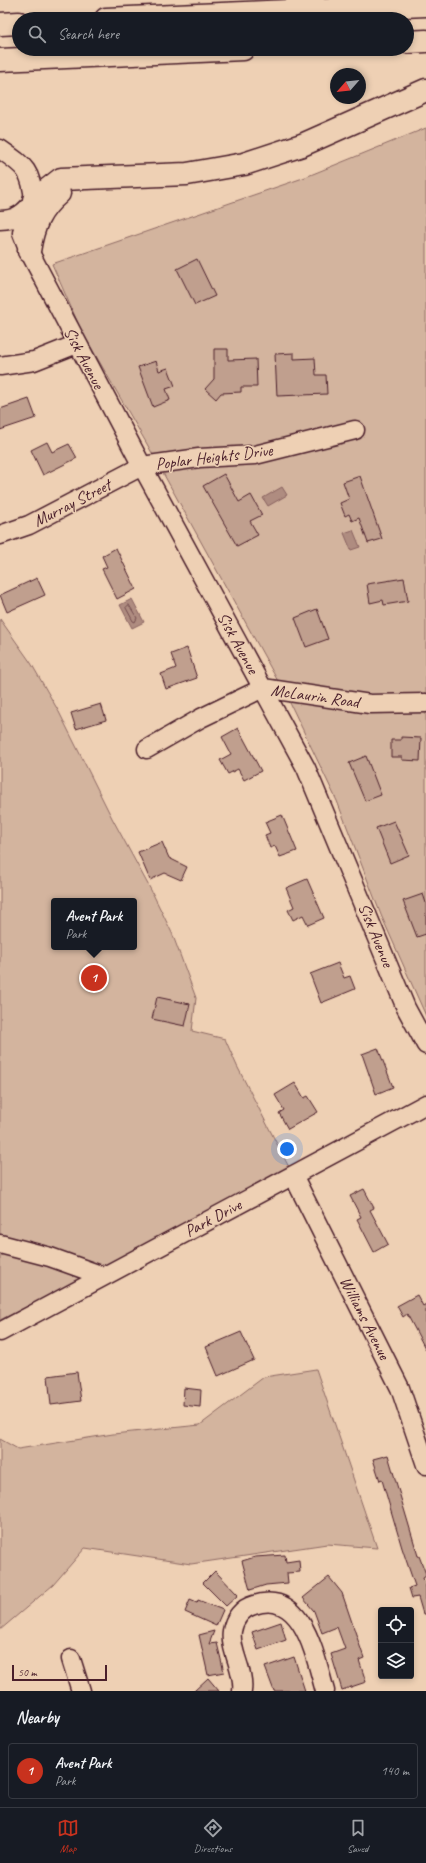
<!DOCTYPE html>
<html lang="en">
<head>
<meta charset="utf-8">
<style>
  body { margin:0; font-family:Caveat,sans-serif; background:#242831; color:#f1f3f6 }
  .controls { position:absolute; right:12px; bottom:12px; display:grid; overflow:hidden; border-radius:4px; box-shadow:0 2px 6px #0003 }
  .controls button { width:36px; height:36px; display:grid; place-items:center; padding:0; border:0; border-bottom:1px solid #363941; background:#171b24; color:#f1f3f6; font:20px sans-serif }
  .compass { position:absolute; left:330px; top:68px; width:36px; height:36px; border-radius:50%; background:#171b24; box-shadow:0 2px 6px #0003; rotate:242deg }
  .scale { position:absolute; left:12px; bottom:10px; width:95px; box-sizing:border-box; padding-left:4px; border:2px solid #4a1f2b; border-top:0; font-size:11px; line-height:14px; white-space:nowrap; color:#4a1f2b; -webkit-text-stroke:3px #eed0b4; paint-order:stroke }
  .you { position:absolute; left:287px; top:1149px; width:14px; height:14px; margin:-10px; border:3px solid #fff; border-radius:50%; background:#1a73e8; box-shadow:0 0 0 6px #1a73e833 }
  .badge { display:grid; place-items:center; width:26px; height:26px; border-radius:50%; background:#c8321e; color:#fff; font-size:13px; font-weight:700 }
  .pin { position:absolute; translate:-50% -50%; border:2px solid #fff; box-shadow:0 1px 4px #0006 }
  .popup { position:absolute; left:51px; top:898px; width:86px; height:52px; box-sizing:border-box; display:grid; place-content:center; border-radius:4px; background:#171b24; filter:drop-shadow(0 1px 3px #0005); font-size:13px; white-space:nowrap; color:#9ea1a6 }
  .popup b { font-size:15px; color:#f1f3f6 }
  .popup::after { content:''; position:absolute; left:50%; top:100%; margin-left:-8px; border:8px solid transparent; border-top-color:#171b24 }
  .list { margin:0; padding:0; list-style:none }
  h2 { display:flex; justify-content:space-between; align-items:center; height:52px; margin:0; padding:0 16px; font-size:17px }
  h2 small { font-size:13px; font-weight:400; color:#9ea1a6 }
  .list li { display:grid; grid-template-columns:26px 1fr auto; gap:12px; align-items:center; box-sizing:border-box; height:56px; margin:0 8px 8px; padding:0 8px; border:1px solid #363941; border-radius:4px }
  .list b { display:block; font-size:15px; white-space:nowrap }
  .list p { margin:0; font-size:13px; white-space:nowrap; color:#9ea1a6 }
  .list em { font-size:13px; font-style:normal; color:#9ea1a6 }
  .icon { flex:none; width:22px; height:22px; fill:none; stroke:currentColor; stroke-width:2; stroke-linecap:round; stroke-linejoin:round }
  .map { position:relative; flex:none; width:426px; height:1691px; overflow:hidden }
  .search { position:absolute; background:#171b24; box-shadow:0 2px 6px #0003; left:12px; right:12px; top:12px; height:44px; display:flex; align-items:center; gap:10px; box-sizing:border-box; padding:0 14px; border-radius:22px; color:#9ea1a6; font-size:15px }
  .sheet { height:116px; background:#171b24 }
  nav { display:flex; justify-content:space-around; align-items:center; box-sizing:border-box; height:56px; border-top:1px solid #363941; background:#171b24; font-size:11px; color:#9ea1a6 }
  nav a { display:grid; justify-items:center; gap:2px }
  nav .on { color:#c8321e }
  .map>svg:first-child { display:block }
  .green { fill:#d3b49e; stroke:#8e6a64; fill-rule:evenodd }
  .water { fill:#af8c80; stroke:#87605e }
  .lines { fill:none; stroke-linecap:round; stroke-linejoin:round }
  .shore { stroke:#724b4d; stroke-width:1 }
  .building { fill:#c09f8e; stroke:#4a1f2b }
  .minor-casing { stroke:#4a1f2b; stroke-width:21 }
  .highway-casing { stroke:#4a1f2b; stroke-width:25 }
  .minor { stroke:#eed0b4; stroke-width:18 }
  .highway { stroke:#eed0b4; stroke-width:22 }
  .labels { text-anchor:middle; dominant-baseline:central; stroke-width:3; stroke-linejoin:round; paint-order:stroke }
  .street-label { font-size:17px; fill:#4a1f2b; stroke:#eed0b4 }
</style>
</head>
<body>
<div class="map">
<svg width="426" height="1691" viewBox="0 0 426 1691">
  <rect width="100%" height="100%" fill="#eed0b4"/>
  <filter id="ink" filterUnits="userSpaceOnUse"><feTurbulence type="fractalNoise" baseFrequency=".025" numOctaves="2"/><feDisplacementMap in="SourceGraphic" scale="8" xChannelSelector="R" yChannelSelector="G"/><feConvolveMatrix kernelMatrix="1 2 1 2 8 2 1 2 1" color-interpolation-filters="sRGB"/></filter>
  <g filter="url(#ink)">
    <path class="green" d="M 426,128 L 426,1016 L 381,915 L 337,801 L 290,703 L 147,444 L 81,330 L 52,264 L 303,178 Z
      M 0,619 L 31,663 L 59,712 L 112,818 L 152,892 L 172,933 L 196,998 L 192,1031 L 225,1039 L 237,1066 L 293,1175 L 0,1320 ZM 54,901 L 134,901 L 134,947 L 54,947 Z
      M 316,1369 L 377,1548 L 327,1544 L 191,1564 L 85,1548 L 53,1585 L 0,1630 L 0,1439 L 18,1449 L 113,1434 L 200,1425 L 264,1377 Z"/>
    <path class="water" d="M 282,487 L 287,495 L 268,506 L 263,498 Z
      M 353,530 L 360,547 L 351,550 L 344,533 Z
      M 132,599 L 144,622 L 132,628 L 120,605 Z"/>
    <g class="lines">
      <path class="shore" d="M 129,605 L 137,618 L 135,622 L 133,621 L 126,608 Z"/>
    </g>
    <path class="building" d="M 197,259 L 215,296 L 195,305 L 177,269 Z
      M 214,349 L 228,349 L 228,360 L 256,359 L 257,387 L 241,387 L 241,392 L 221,393 L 216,399 L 205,389 L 214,379 Z
      M 294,353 L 294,359 L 315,358 L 316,375 L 326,375 L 327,394 L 277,396 L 275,354 Z
      M 156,361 L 159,371 L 168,368 L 175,386 L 166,389 L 170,400 L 153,407 L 138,367 Z
      M 29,399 L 36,418 L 0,430 L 0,409 Z
      M 47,442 L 52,452 L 69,444 L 77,458 L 43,475 L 31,450 Z
      M 224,474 L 239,502 L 251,495 L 262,515 L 250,521 L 258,535 L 237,546 L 203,486 Z
      M 360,476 L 382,539 L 368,543 L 359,518 L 352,521 L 349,514 L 345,516 L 340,503 L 349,499 L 343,482 Z
      M 116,548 L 136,589 L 117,599 L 102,569 L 107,567 L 102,556 Z
      M 37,578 L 45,595 L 7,612 L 0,595 Z
      M 404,578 L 408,601 L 384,605 L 383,600 L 370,603 L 367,584 Z
      M 317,609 L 328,639 L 306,647 L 295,618 Z
      M 187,648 L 197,678 L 166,689 L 161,674 L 176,668 L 171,654 Z
      M 101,704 L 106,720 L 76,729 L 71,713 Z
      M 238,728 L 261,771 L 244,780 L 238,769 L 228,774 L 220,760 L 231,754 L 222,737 Z
      M 401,737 L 421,738 L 420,761 L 402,760 L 402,757 L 391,757 L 391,740 L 401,740 Z
      M 366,756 L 381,795 L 365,801 L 349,763 Z
      M 282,815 L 297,851 L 280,857 L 275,846 L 270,848 L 265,835 L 270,833 L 265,822 Z
      M 394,821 L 409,855 L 390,863 L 376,828 Z
      M 162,842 L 169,858 L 187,867 L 181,880 L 165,873 L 150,880 L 138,852 Z
      M 307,879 L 324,918 L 308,925 L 303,915 L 293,920 L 288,910 L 294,907 L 286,888 Z
      M 423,894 L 426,903 L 426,934 L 417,937 L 403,901 Z
      M 338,963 L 344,978 L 350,976 L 355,989 L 321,1003 L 310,974 Z
      M 157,997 L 190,1004 L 185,1026 L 152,1019 Z
      M 378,1048 L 393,1087 L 376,1094 L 362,1054 Z
      M 295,1083 L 304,1098 L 308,1096 L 318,1112 L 288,1129 L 279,1113 L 284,1110 L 275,1095 Z
      M 364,1189 L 374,1208 L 370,1210 L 388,1244 L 374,1252 L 357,1219 L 361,1217 L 350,1196 Z
      M 417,1295 L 423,1306 L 426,1304 L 426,1350 L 407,1314 L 403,1317 L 397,1306 Z
      M 241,1332 L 254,1360 L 218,1376 L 206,1347 Z
      M 77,1372 L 81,1401 L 51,1405 L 48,1376 Z
      M 184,1388 L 201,1390 L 200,1407 L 183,1405 Z
      M 388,1455 L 418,1556 L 419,1556 L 426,1574 L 426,1576 L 423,1578 L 426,1588 L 426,1614 L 423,1614 L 418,1597 L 412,1598 L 409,1588 L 415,1586 L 402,1548 L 382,1480 L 380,1481 L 373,1459 Z
      M 285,1555 L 286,1562 L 299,1560 L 300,1572 L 287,1573 L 288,1583 L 266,1585 L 250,1590 L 242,1561 L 255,1557 Z
      M 215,1571 L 238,1595 L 226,1606 L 203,1583 Z
      M 329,1577 L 342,1593 L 364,1658 L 359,1660 L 366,1682 L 342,1690 L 331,1654 L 345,1649 L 337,1627 L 322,1633 L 314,1611 L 303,1598 Z
      M 190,1600 L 197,1603 L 198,1600 L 223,1610 L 216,1626 L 185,1612 Z
      M 281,1622 L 286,1640 L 258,1650 L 252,1632 Z
      M 214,1631 L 209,1644 L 217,1643 L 224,1672 L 208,1675 L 199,1635 Z
      M 294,1657 L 305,1691 L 274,1691 L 265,1667 Z
      M 208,1678 L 219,1691 L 194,1691 Z"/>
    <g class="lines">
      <g class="minor-casing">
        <path id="minor" d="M 0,149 C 24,166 31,169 34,200 C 25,213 16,220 0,220
          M 27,210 L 22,233 L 29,251 L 142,466 L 306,768 L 406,1008 L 426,1045
          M 0,366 L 34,361 L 77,344
          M 0,535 L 29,525 L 142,466 L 199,458 L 255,455 L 355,430
          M 147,749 L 201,718 L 263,688 L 370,704 L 426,703
          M 293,1175 L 400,1388 L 426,1465
          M 0,1244 L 50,1257 L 103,1276
          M 0,1332 L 426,1104
          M 71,1659 L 81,1691
          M 242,1691 C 245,1671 229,1650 232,1631 C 234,1619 242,1608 254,1605 C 304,1589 315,1657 325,1691"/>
      </g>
      <g class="highway-casing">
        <path id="highway" d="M 106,19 L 426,5
          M 0,24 L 19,23
          M 407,42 L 426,41
          M 0,60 L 243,49
          M 34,200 L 61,179 L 187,174 L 244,164 L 302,145 L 426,90
          M 29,251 C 33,226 39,210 59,193"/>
      </g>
      <use href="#minor" class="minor"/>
      <use href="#highway" class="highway"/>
    </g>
  </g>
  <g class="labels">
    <g class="street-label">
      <text transform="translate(84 358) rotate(62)">Sisk Avenue</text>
      <text transform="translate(214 457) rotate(-7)">Poplar Heights Drive</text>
      <text transform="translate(72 503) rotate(-27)">Murray Street</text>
      <text transform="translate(238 643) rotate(61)">Sisk Avenue</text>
      <text transform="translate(315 696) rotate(8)">McLaurin Road</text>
      <text transform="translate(376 935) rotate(68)">Sisk Avenue</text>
      <text transform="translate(213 1218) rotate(-28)">Park Drive</text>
      <text transform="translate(365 1318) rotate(63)">Williams Avenue</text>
    </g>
  </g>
</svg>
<div class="controls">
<button><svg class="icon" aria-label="locate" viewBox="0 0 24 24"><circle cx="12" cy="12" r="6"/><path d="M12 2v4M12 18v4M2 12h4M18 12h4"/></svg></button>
<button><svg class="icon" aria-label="layers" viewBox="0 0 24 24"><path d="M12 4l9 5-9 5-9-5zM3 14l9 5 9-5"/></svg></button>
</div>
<svg class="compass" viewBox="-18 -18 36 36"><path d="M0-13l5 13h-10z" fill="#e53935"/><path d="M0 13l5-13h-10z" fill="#9ea1a6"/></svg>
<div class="scale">50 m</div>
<div class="you"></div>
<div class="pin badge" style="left:94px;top:978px">1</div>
<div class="popup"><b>Avent Park</b>Park</div>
<div class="search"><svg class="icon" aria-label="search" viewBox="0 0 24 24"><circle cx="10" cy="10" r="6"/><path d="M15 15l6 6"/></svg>Search here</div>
</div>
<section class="sheet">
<h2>Nearby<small></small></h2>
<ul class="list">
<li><span class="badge">1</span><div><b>Avent Park</b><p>Park</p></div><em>140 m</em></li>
</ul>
</section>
<nav>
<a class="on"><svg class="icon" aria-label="map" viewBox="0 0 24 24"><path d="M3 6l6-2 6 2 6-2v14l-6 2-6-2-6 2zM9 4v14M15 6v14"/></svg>Map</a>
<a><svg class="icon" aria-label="directions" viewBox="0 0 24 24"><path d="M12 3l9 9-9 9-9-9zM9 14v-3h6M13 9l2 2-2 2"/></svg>Directions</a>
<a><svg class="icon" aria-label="saved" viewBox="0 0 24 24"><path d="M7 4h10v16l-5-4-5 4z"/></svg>Saved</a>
</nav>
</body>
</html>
